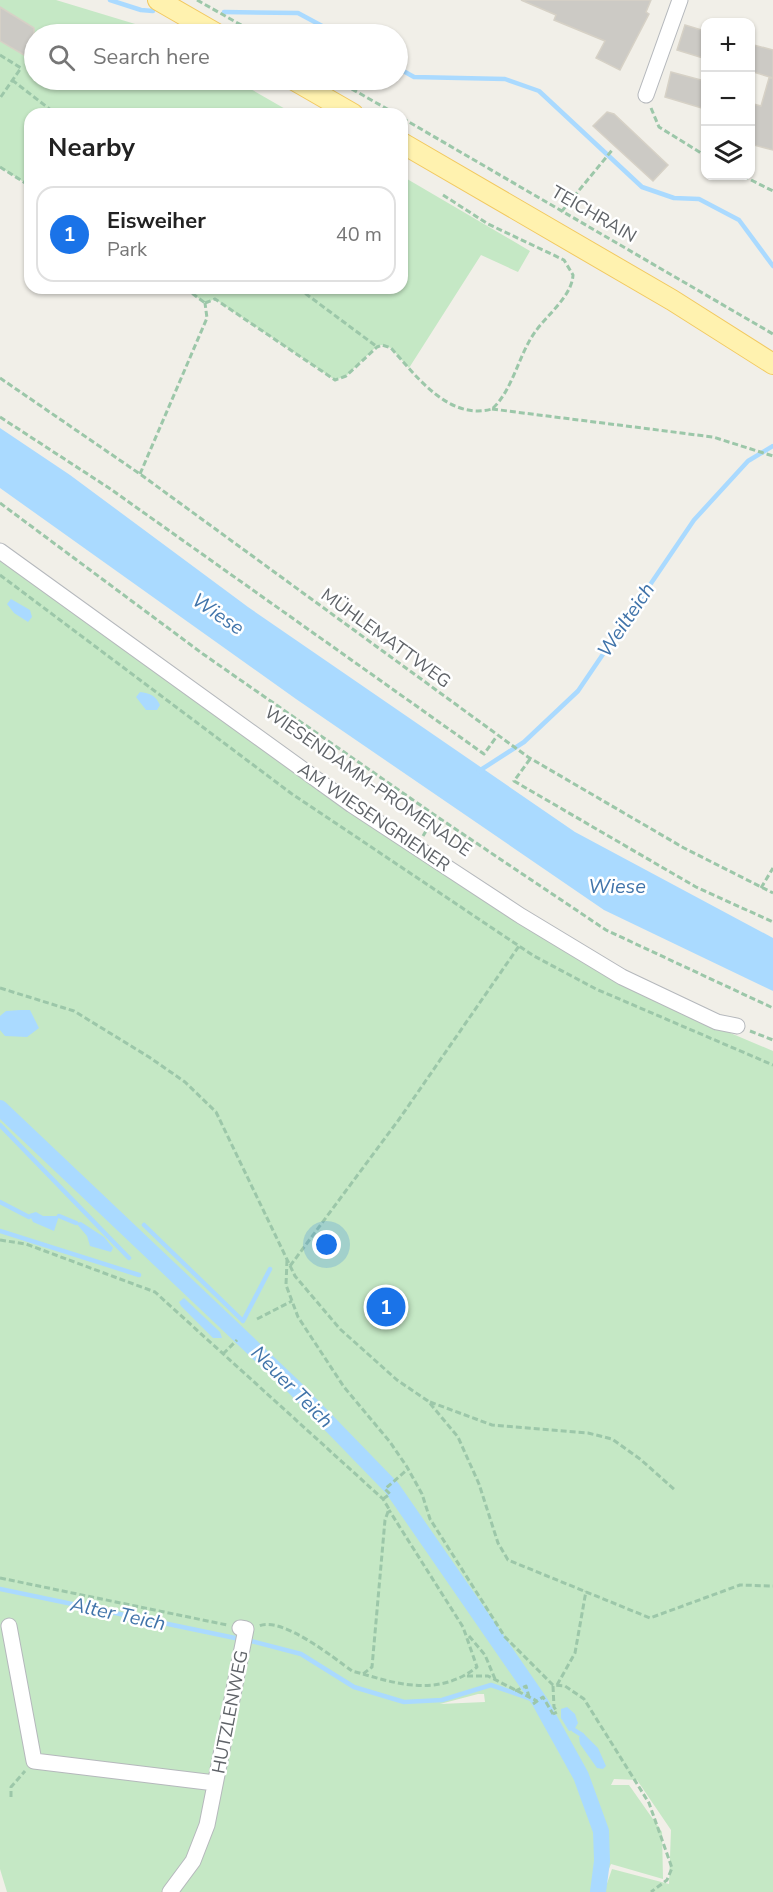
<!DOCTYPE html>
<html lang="en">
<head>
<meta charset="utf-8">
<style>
  body { margin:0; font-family:"Nunito Sans",sans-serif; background:#f2f2f2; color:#222 }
  .controls { position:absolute; right:18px; top:18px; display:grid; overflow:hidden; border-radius:12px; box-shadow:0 2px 4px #0004 }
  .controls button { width:54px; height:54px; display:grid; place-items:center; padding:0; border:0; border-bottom:2px solid #e0e0e0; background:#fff; color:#222; font:30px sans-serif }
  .you { position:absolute; left:327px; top:1245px; width:21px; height:21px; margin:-15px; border:4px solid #fff; border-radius:50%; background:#1a73e8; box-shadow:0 0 0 9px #1a73e833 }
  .badge { display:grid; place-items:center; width:39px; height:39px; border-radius:50%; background:#1a73e8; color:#fff; font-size:20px; font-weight:700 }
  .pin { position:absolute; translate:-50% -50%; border:3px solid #fff; box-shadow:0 2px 6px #0006 }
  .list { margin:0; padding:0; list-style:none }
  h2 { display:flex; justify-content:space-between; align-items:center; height:78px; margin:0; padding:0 24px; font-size:26px }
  h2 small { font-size:20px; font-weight:400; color:#767676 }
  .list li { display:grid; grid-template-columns:39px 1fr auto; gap:18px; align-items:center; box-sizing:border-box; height:96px; margin:0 12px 12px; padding:0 12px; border:2px solid #e0e0e0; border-radius:18px }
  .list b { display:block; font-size:22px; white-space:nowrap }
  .list p { margin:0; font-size:20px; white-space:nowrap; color:#767676 }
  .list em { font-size:20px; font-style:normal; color:#767676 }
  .icon { flex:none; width:33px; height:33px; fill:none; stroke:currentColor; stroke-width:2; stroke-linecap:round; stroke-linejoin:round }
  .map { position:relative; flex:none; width:773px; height:1892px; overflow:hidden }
  .search { position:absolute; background:#fff; box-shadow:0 2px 4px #0004; left:24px; top:24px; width:384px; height:66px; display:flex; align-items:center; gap:15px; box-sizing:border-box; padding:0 21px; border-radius:33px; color:#767676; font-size:22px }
  .panel { position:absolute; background:#fff; box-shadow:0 2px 4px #0004; left:24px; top:108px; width:384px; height:186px; border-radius:18px }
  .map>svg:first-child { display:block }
  .green { fill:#c5e8c5; fill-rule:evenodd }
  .water { fill:#aadaff }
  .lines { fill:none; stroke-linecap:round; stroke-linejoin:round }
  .stream { stroke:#aadaff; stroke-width:4.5 }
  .canal { stroke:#aadaff; stroke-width:16 }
  .building { fill:#cccac5; stroke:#d6d1c6; stroke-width:1.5 }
  .minor-casing { stroke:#b5b8bc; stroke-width:17 }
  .major-casing { stroke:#f2c960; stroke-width:22 }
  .path { stroke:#9cc7a9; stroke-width:3; stroke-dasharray:6 3; stroke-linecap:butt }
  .minor { stroke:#fff; stroke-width:15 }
  .major { stroke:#fff2af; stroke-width:20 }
  .labels { text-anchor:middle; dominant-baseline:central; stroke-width:5; stroke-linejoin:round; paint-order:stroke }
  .street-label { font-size:18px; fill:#5f6368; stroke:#fff }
  .water-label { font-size:20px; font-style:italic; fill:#4174aa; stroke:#fff }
</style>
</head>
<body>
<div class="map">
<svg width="773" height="1892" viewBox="0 0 773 1892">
  <rect width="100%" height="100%" fill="#f1efe8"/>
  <path class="green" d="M 0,0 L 56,0 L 145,27 L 157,34 L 34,34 L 34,80 L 235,80 L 294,114 L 30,114 L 30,186 L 0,167 Z
    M 402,176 L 530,251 L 518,272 L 481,255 L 409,368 L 391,348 L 382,345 L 376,347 L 346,376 L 335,380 L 215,299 L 205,303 L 185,288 L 402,288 Z
    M 0,558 L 216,712 L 676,1010 L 773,1051 L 773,1892 L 604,1892 L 612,1869 L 669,1884 L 671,1830 L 637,1780 L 614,1779 L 611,1785 L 629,1785 L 662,1832 L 663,1879 L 611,1864 L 599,1892 L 7,1892 L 0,1869 ZM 478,1694 L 484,1694 L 485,1702 L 440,1704 Z"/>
  <path class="water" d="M 0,428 L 70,475 L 248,607 L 575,832 L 773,938 L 773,991 L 604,910 L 296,699 L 0,488 Z
    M 11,599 L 30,610 L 32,617 L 28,622 L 14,613 L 7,604 Z
    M 140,692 C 150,693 156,696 160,705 L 157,710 L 146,710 L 136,697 Z
    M 20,1010 L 30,1010 L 39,1028 L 27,1037 L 5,1036 L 0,1030 L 0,1016 L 6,1011 Z
    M 36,1212 L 43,1216 L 59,1216 L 54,1231 L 33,1222 L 29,1214 Z
    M 81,1222 L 104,1237 L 113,1248 L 111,1252 L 90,1246 L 87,1236 L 76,1223 Z
    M 184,1298 L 220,1332 L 222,1338 L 213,1338 L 181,1306 L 179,1302 Z
    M 567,1707 L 575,1714 L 578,1723 L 574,1730 L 569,1731 L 561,1718 L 561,1709 Z
    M 584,1734 L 598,1748 L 606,1766 L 603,1769 L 597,1768 L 580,1744 L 579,1737 Z"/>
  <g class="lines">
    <path class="stream" d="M 110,0 L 141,10 L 153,11
      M 224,12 L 298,13 L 337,34
      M 398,68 L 414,77 L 505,79 L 539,91 L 642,187 L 674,198 L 699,199 L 739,220 L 773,266
      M 479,771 L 524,742 L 578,691 L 694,520 L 748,461 L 773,446
      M 0,1125 L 129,1258
      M 0,1202 L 29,1217
      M 59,1216 L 76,1223
      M 144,1225 L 243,1321
      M 0,1231 L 139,1275
      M 243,1321 L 270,1269
      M 0,1589 L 235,1638
      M 251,1641 L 301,1654 L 354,1687 L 404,1702 L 442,1700 L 491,1685 L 540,1702
      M 574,1730 L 582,1735"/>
    <path class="canal" d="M 0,1108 L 293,1386 L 392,1488 L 540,1702 L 581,1776 L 601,1831 L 602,1861 L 598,1892"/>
  </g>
  <path class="building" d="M 521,0 L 651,0 L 646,12 L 649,14 L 620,70 L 596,58 L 605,41 L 554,20 L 556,15 Z
    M 0,7 L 34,28 L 34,48 L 29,58 L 0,41 Z
    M 685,25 L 705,31 L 703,58 L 677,50 Z
    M 750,44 L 773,50 L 773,78 L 750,71 Z
    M 671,72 L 705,81 L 705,109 L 665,97 Z
    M 769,78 L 773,78 L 773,150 L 750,144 L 750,103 L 761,106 Z
    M 607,112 L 614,114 L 668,165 L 653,181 L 593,126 Z"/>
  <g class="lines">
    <g class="minor-casing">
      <path id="minor" d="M 646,95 L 680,0
        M 0,551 L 352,805 L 521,916 L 622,977 L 717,1022 L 737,1026
        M 9,1626 L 34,1761 L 215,1783
        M 170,1892 L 193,1861 L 207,1825 L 246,1629 L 240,1628"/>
    </g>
    <g class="major-casing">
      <path id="major" d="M 158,0 L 217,34
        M 294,80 L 353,114
        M 402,143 L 672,300 L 773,364"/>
    </g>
    <path class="path" d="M 197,0 L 257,34
      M 0,55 L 21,68 L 0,98
      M 12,80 L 56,114
      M 336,80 L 396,114
      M 651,108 L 659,127 L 706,156
      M 402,118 L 773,334
      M 0,167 L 30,186
      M 743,176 L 773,191
      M 562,211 L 613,149
      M 185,288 L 205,303
      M 298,288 L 376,346
      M 205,303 L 215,299 L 335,380 L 346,376 L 377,347 L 382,345 L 391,348 C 416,376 449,421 492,409 C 513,390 518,356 535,332 C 547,315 572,296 573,275 L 564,260 L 488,224 L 443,195
      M 0,378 L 140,474 L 528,757 L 684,848 L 773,893
      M 492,409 L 713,437 L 773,456
      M 0,417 L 109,488 L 484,754 L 497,736
      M 140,474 L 207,318 L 205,303
      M 0,503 L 203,654 L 436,816 L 606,930 L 773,1008
      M 0,575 L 292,794 L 534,956 L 596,989 L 773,1065
      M 530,759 L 514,781 L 696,887 L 773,922
      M 423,836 L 435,816
      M 761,888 L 773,868
      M 0,988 L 74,1011 L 149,1057 L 185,1082 L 216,1112 L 295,1276 L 340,1329 L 397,1380 L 428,1401 L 458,1437 L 479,1484 L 498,1543 L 508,1560 L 650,1618 L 740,1585 L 773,1586
      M 750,1031 L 773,1040
      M 0,1240 L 26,1244 L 155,1292 L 383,1499 L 389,1509 L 385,1520 L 372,1667 L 363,1674 L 352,1671 C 334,1658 282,1616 259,1626
      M 287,1260 L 286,1285 L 298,1317 L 344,1387 L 390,1442 L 407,1467 L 422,1494 L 430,1519 L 505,1637 L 553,1685 L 565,1686 L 584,1699 L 649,1803 L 672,1868 L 667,1880 L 651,1892
      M 290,1266 L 400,1118 L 519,946
      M 257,1319 L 292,1301
      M 223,1354 L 237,1340
      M 430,1402 L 492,1425 L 588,1433 L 612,1439 L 640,1459 L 676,1491
      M 383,1499 L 390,1494 L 385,1489 L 408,1469
      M 0,1578 L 227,1625
      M 469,1636 L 485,1655 L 495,1679
      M 363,1674 C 403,1686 441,1695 477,1667 L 463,1627 L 389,1510
      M 467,1676 L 488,1676 L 537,1701
      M 557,1685 L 575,1653 L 586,1591
      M 553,1686 L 554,1707 L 557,1712 L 553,1714
      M 515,1691 L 526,1686 L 529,1697
      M 533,1704 L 543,1697 L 553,1714
      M 11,1797 L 11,1787 L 25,1771"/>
    <use href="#minor" class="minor"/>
    <use href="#major" class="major"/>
  </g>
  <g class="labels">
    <g class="street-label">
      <text transform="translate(594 214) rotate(30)">TEICHRAIN</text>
      <text transform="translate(386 638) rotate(36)">MÜHLEMATTWEG</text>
      <text transform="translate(368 781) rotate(35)">WIESENDAMM-PROMENADE</text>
      <text transform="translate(374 817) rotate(34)">AM WIESENGRIENER</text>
      <text transform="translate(230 1712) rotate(-79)">HUTZLENWEG</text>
    </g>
    <g class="water-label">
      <text transform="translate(218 614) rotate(34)">Wiese</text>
      <text transform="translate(626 620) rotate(-56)">Weilteich</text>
      <text x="617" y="886">Wiese</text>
      <text transform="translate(292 1387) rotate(45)">Neuer Teich</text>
      <text transform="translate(118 1614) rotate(12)">Alter Teich</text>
    </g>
  </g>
</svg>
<div class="controls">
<button>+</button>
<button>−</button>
<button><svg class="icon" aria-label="layers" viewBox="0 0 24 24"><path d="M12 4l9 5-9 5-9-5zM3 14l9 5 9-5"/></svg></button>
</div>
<div class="you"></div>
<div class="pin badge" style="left:386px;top:1307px">1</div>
<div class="search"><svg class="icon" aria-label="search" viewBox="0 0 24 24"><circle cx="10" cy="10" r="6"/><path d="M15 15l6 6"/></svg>Search here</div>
<section class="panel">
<h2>Nearby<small></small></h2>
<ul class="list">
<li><span class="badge">1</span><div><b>Eisweiher</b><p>Park</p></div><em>40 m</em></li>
</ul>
</section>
</div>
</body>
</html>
